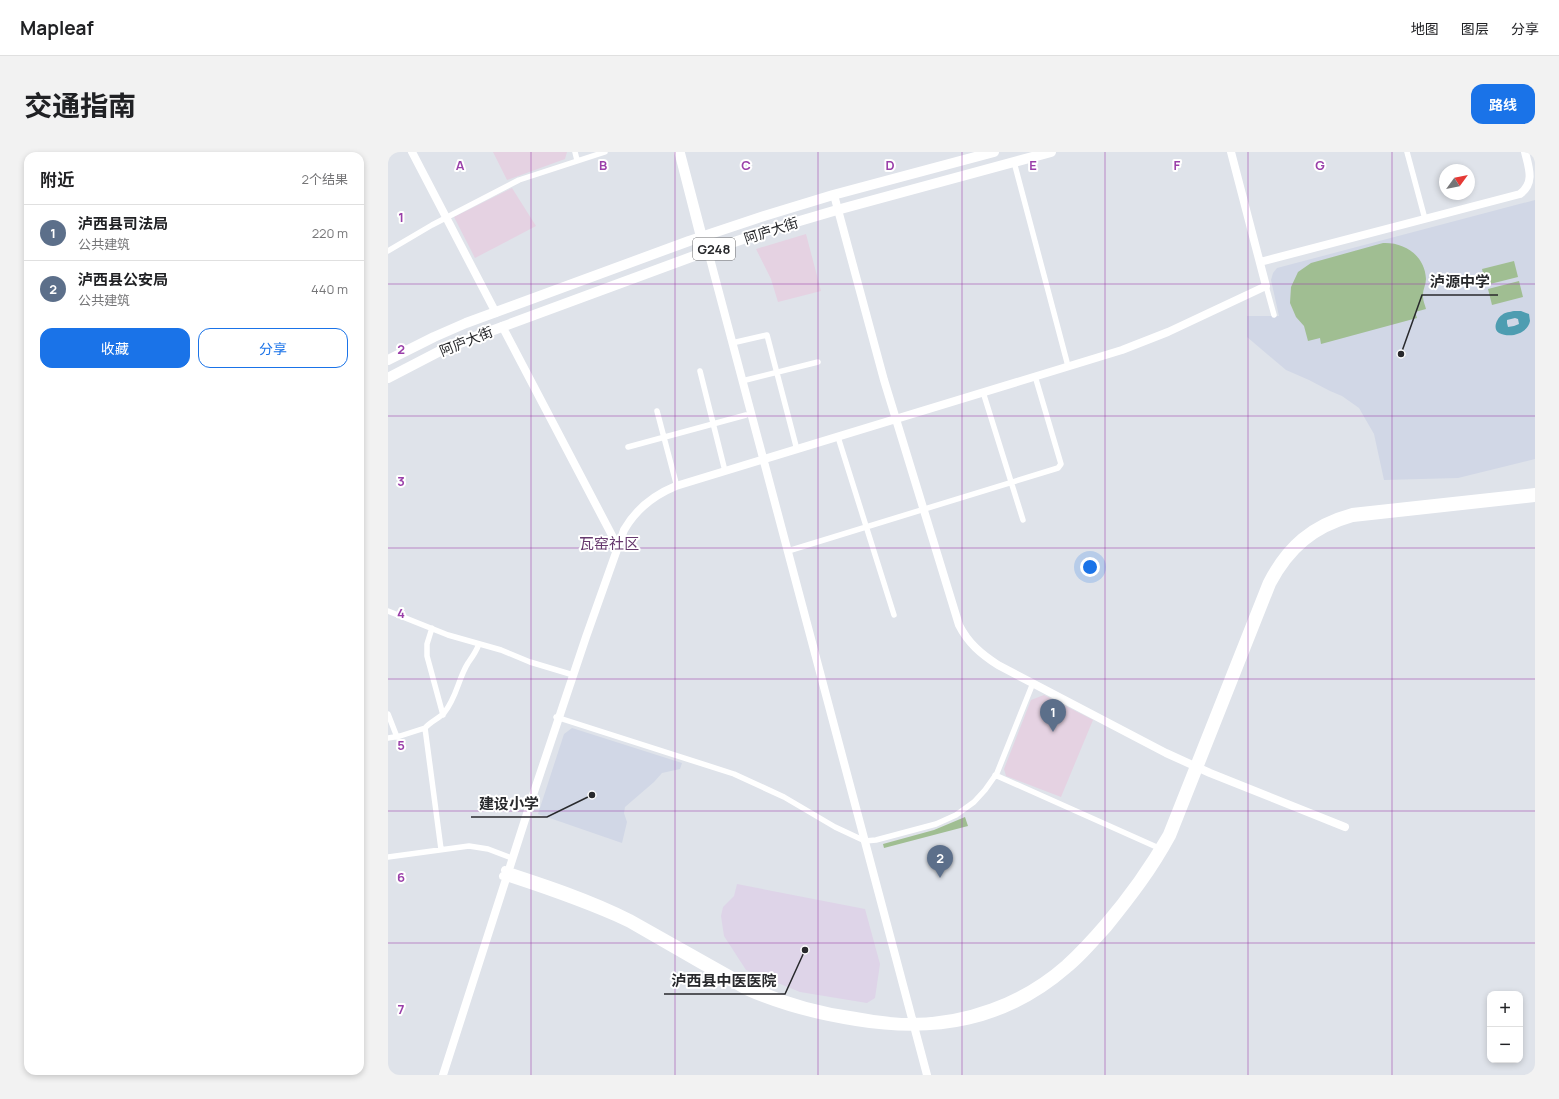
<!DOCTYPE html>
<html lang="zh">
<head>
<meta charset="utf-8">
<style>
  body { margin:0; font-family:Manrope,"Noto Sans SC",sans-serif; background:#f2f2f2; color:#202124 }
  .controls { position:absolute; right:12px; bottom:12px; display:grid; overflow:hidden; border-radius:8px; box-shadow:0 2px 6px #0003 }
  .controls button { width:36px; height:36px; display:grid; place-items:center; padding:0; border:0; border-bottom:1px solid #e0e0e0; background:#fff; color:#202124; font:20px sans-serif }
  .compass { position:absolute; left:1051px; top:12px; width:36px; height:36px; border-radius:50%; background:#fff; box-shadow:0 2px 6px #0003; rotate:57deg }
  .you { position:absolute; left:702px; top:415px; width:14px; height:14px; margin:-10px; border:3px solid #fff; border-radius:50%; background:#1a73e8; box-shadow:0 0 0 6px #1a73e833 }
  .badge { display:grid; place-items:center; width:26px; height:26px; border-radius:50%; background:#1a73e8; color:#fff; font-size:13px; font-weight:700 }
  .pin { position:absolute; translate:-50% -33px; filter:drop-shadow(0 1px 2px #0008) }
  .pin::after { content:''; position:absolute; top:21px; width:14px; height:12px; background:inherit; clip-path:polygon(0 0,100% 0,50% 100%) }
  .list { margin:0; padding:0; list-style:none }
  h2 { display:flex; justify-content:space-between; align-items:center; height:52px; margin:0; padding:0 16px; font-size:17px }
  h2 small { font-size:13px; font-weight:400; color:#757577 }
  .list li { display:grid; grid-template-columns:26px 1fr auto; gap:12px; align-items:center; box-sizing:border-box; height:56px; padding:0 16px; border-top:1px solid #e0e0e0 }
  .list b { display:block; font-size:15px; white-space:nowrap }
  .list p { margin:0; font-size:13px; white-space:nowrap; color:#757577 }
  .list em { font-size:13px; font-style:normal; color:#757577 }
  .actions { display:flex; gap:8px; padding:12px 16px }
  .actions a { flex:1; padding:9px 0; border:1px solid #1a73e8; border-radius:12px; text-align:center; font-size:14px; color:#1a73e8 }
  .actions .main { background:#1a73e8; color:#fff }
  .map { position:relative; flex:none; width:1147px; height:923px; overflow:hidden; border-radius:12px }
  header { display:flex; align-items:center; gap:24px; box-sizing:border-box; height:56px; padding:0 20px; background:#fff; border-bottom:1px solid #e0e0e0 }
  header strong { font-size:19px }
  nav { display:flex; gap:22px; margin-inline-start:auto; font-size:14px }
  .intro { display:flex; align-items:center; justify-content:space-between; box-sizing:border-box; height:96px; padding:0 24px }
  h1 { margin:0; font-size:28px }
  .button { padding:10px 18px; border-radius:12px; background:#1a73e8; color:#fff; font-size:14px; font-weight:700 }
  main { display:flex; gap:24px; padding:0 24px }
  aside { flex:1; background:#fff; border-radius:12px; box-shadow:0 2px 6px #0003 }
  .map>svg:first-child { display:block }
  .commercial { fill:#e5d2e2 }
  .built { fill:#d1d7e6 }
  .medical { fill:#ded4e8 }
  .green { fill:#a0be92 }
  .water { fill:#4e9db1; fill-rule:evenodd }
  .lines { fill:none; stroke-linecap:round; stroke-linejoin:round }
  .street { stroke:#fff; stroke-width:5.5 }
  .secondary { stroke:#fff; stroke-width:8 }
  .highway { stroke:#fff; stroke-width:10 }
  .grid { fill:none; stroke:#9a3fa9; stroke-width:1; stroke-opacity:0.55 }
  .labels { text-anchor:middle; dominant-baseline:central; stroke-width:4; stroke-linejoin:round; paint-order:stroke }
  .shield { fill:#fff; stroke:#68696b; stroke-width:1 }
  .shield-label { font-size:13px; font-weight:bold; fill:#28292c }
  .street-label { font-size:14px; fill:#28292c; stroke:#fff }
  .neighbourhood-label { font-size:15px; fill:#65386d; stroke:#fff }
  .grid-label { font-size:13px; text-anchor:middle; font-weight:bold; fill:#9a3fa9; stroke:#fff; stroke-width:4; stroke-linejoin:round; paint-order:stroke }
  .leader { fill:none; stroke:#28292c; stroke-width:1.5 }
  .callout-dot { fill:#28292c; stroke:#fff; stroke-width:1.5 }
  .callout-label { font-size:15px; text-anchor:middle; font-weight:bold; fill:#28292c; stroke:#fff; stroke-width:4; stroke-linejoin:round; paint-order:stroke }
</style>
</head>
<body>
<header>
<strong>Mapleaf</strong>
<nav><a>地图</a><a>图层</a><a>分享</a></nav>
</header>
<div class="intro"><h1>交通指南</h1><a class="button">路线</a></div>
<main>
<aside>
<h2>附近<small>2个结果</small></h2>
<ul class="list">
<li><span class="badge" style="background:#5c6f8a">1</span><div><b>泸西县司法局</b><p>公共建筑</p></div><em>220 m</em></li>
<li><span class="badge" style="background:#5c6f8a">2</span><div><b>泸西县公安局</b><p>公共建筑</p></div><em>440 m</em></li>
</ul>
<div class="actions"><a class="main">收藏</a><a>分享</a></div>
</aside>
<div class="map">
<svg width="1147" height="923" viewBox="0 0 1147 923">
  <rect width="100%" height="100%" fill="#dfe3ea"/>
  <path class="commercial" d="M 105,0 L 179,0 L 177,7 L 119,28 Z
    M 124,36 L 148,74 L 87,106 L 66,65 Z
    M 418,82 L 433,139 L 390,150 L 383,127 L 368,97 Z
    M 656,543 L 705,568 L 673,645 L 618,624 L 616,617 L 643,548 Z"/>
  <path class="built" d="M 1147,48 L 1147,307 L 1070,326 L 996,328 L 986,282 L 971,256 L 954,244 L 942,239 L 921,228 L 898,218 L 859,185 L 859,164 L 891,164 L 883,128 L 885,121 L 889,116 Z
    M 184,576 L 294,611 L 292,617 L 274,621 L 266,630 L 237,655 L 236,661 L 239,670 L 234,691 L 150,662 L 176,582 Z"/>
  <path class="medical" d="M 349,732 L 477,757 L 492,812 L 487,846 L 479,851 L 412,840 L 358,818 L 336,784 L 333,764 L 335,755 L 346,744 Z"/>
  <path class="green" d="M 995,91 C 1017,90 1037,104 1038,127 C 1038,133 1034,139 1035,145 C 1035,149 1037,153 1038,157 L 1027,160 L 1029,166 L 933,192 L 932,186 L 920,189 L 916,174 L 908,165 L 902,151 L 903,135 L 910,120 L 923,111 Z
    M 1126,109 L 1130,125 L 1098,133 L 1094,117 Z
    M 1131,129 L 1135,145 L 1104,153 L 1100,137 Z
    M 577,665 L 580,674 L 496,696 L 495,692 L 546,678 Z"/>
  <path class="water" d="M 1126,159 L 1133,159 L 1141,162 L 1142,169 C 1140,181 1123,187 1111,181 C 1104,177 1109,166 1114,163 C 1117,160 1122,160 1126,159 ZM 1127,166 L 1130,167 L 1131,172 L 1126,174 L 1120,175 L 1119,171 L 1119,168 Z"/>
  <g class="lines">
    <path class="street" d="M 187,0 L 189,8
      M 289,0 L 311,86
      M 294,0 L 316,84
      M 1019,0 L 1037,67
      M 626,10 L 680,214
      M 0,99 L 44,73 L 131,28 L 217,0
      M 878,134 L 886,163
      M 344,191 L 379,183 L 408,294
      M 312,219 L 336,315
      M 354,229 L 430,210
      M 595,240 L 635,368
      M 269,259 L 288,331
      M 450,285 L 506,463
      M 240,295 L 358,263
      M 400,399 L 670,316 L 673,312 L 647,224
      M 0,459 L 60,483 L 113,498 L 142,510 L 182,522
      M 44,476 L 39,492 L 39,504 L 55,563
      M 0,562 L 9,585
      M 168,565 L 346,622 L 396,645 L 447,675 L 477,689 L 488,688 L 548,672 L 568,663 L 586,650 L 597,638 L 609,621 L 645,531
      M 0,586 L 12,584 L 37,576
      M 607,623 L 773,697
      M 53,697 L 37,576 C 42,570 50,567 56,561 C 69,545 70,527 80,511 C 85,504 88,500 91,492
      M 0,705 L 81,694 L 100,697 L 121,705"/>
    <path class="secondary" d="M 24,0 L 108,161
      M 446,43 L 496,228 L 571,473 C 580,491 593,502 610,513 L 778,601 L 822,621 L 957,675
      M 320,99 L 539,923
      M 872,110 L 1132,42 C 1147,31 1141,16 1137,0
      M 114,174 L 228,391
      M 117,718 C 160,732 202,746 242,766 L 361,833 C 395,849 430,859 468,864 C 485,867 501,870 519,870 C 576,871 634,850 677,812 C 691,799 704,785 716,771 C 741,742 760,715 779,682 L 879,430 C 898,393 923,371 964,360 L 1147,340
      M 115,724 C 158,738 199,752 240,771 L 358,839 C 393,855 430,864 468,870 C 547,883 618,871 680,817 C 695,805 707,790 720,776 C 745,745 765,719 784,684 L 884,432 C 903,397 926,377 965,366 L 1147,346
      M 55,923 L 144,646 L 198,485 L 236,378 C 248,357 266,343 288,334 L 734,198 L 780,180 L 878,134 L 843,0"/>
    <path class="highway" d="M 0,208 L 46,185 L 78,171 L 301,89 L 376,64 L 445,43 L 606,0
      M 0,226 L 52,199 L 84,186 L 306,104 L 381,78 L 449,58 L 663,0"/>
  </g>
  <path class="grid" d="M 143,0 L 143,923M 287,0 L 287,923M 430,0 L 430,923M 574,0 L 574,923M 717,0 L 717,923M 860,0 L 860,923M 1004,0 L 1004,923M 0,132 L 1147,132M 0,264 L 1147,264M 0,396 L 1147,396M 0,527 L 1147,527M 0,659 L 1147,659M 0,791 L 1147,791"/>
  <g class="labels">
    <rect class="shield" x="305" y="86" width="42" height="22" rx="3"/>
    <g class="shield-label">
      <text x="326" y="97">G248</text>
    </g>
    <g class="street-label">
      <text transform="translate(383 78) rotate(-18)">阿庐大街</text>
      <text transform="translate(78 189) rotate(-22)">阿庐大街</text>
    </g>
    <g class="neighbourhood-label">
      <text x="221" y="391">瓦窑社区</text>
    </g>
  </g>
  <g class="grid-label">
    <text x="72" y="18">A</text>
    <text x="215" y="18">B</text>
    <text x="358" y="18">C</text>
    <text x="502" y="18">D</text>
    <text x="645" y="18">E</text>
    <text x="789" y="18">F</text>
    <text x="932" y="18">G</text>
    <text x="13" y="70">1</text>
    <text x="13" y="202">2</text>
    <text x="13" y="334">3</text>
    <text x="13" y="466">4</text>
    <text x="13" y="598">5</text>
    <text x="13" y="730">6</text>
    <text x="13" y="862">7</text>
  </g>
  <path class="leader" d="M1013 202L1034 143H1110M204 643L159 665H83M417 798L397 842H276"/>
  <g class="callout-dot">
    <circle cx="1013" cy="202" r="4"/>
    <circle cx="204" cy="643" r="4"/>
    <circle cx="417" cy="798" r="4"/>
  </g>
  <g class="callout-label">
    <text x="1072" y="135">泸源中学</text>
    <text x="121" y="657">建设小学</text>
    <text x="336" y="834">泸西县中医医院</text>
  </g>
</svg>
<div class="controls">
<button>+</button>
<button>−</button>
</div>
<svg class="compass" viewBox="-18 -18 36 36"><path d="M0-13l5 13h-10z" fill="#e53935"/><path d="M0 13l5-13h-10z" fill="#757577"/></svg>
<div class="you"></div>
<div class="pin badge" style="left:665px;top:580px;background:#5c6f8a">1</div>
<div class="pin badge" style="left:552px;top:726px;background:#5c6f8a">2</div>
</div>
</main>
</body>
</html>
